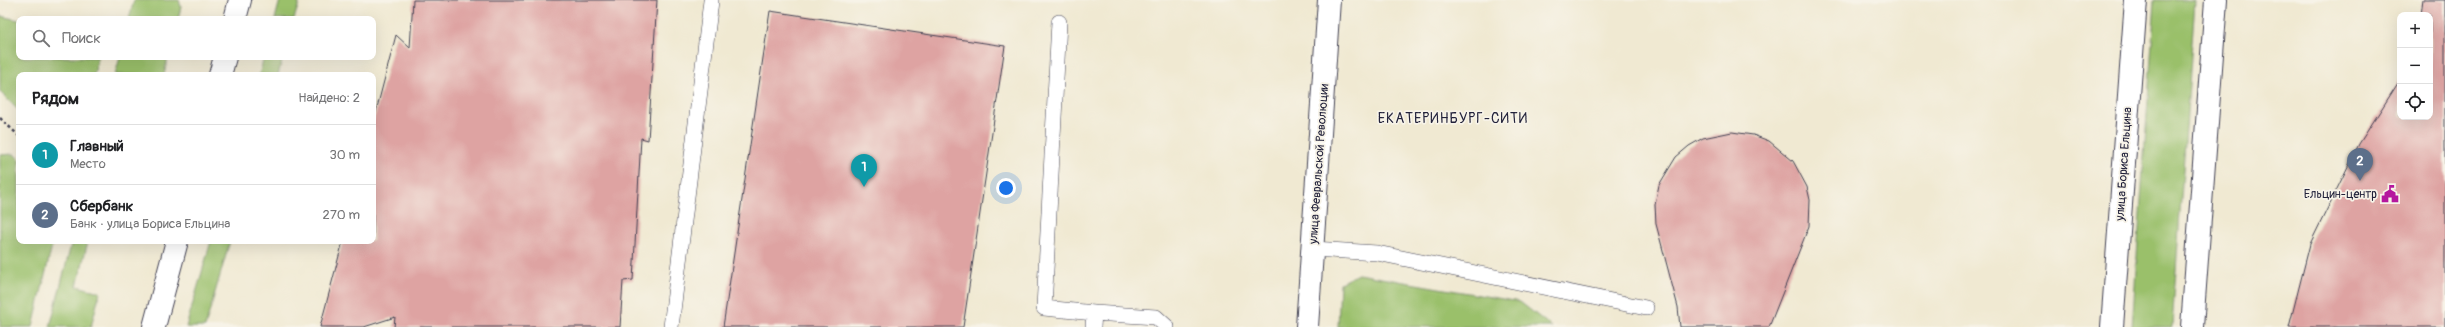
<!DOCTYPE html>
<html lang="ru">
<head>
<meta charset="utf-8">
<style>
  body { margin:0; font-family:Pangolin,sans-serif; background:#f2f2f2; color:#202124 }
  .controls { position:absolute; right:12px; top:12px; display:grid; overflow:hidden; border-radius:8px; box-shadow:0 4px 16px #0002 }
  .controls button { width:36px; height:36px; display:grid; place-items:center; padding:0; border:0; border-bottom:1px solid #e0e0e0; background:#fff; color:#202124; font:20px sans-serif }
  .you { position:absolute; left:1006px; top:188px; width:14px; height:14px; margin:-10px; border:3px solid #fff; border-radius:50%; background:#1a73e8; box-shadow:0 0 0 6px #1a73e833 }
  .badge { display:grid; place-items:center; width:26px; height:26px; border-radius:50%; background:#b5179e; color:#fff; font-size:13px; font-weight:700 }
  .pin { position:absolute; translate:-50% -33px; filter:drop-shadow(0 1px 2px #0008) }
  .pin::after { content:''; position:absolute; top:21px; width:14px; height:12px; background:inherit; clip-path:polygon(0 0,100% 0,50% 100%) }
  .list { margin:0; padding:0; list-style:none }
  h2 { display:flex; justify-content:space-between; align-items:center; height:52px; margin:0; padding:0 16px; font-size:17px }
  h2 small { font-size:13px; font-weight:400; color:#757577 }
  .list li { display:grid; grid-template-columns:26px 1fr auto; gap:12px; align-items:center; box-sizing:border-box; height:60px; padding:0 16px; border-top:1px solid #e0e0e0 }
  .list b { display:block; font-size:15px; white-space:nowrap }
  .list p { margin:0; font-size:13px; white-space:nowrap; color:#757577 }
  .list em { font-size:13px; font-style:normal; color:#757577 }
  .icon { flex:none; width:22px; height:22px; fill:none; stroke:currentColor; stroke-width:2; stroke-linecap:round; stroke-linejoin:round }
  .map { position:relative; flex:none; width:2445px; height:327px; overflow:hidden }
  .search { position:absolute; background:#fff; box-shadow:0 4px 16px #0002; left:16px; top:16px; width:360px; height:44px; display:flex; align-items:center; gap:10px; box-sizing:border-box; padding:0 14px; border-radius:8px; color:#757577; font-size:15px }
  .panel { position:absolute; background:#fff; box-shadow:0 4px 16px #0002; left:16px; top:72px; width:360px; height:172px; border-radius:8px }
  .map>svg:first-child { display:block }
  .green { fill:#9ac06b; stroke:#5e7153 }
  .building { fill:#dea3a2 }
  .lines { fill:none; stroke-linecap:round; stroke-linejoin:round }
  .service-casing { stroke:#414052; stroke-width:16 }
  .minor-casing { stroke:#414052; stroke-width:24 }
  .tertiary-casing { stroke:#414052; stroke-width:24 }
  .path { stroke:#414052; stroke-width:2.5; stroke-dasharray:3 3; stroke-linecap:butt }
  .service { stroke:#fff; stroke-width:15 }
  .minor { stroke:#fff; stroke-width:22 }
  .tertiary { stroke:#fff; stroke-width:22 }
  .labels { text-anchor:middle; dominant-baseline:central; stroke-width:3.5; stroke-linejoin:round; paint-order:stroke }
  .street-label { font-size:12px; fill:#22223b; stroke:#f7f3e8 }
  .poi-label { font-size:12px; fill:#22223b; stroke:#f7f3e8; text-anchor:end }
  .quarter-label { font-size:14px; letter-spacing:1px; fill:#22223b; stroke:#f7f3e8 }
</style>
</head>
<body>
<div class="map">
<svg width="2445" height="327" viewBox="0 0 2445 327">
  <rect width="100%" height="100%" fill="#f7f3e8"/>
  <filter id="ink" filterUnits="userSpaceOnUse"><feTurbulence type="fractalNoise" baseFrequency=".025" numOctaves="2"/><feDisplacementMap in="SourceGraphic" scale="8" xChannelSelector="R" yChannelSelector="G"/><feConvolveMatrix kernelMatrix="1 2 1 2 8 2 1 2 1" color-interpolation-filters="sRGB"/></filter>
  <filter id="wash" filterUnits="userSpaceOnUse"><feTurbulence type="fractalNoise" baseFrequency=".012" numOctaves="4" result="noise"/><feDisplacementMap in="SourceGraphic" scale="16" xChannelSelector="R" yChannelSelector="G"/><feGaussianBlur stdDeviation="0.9" result="paint"/><feColorMatrix in="noise" values="0 0 0 0 0 0 0 0 0 0 0 0 0 0 0 0 0 1.4 0 .05"/><feComposite in="paint" operator="in"/></filter>
  <g filter="url(#wash)">
    <rect width="100%" height="100%" fill="#f0e9d2"/>
    <path class="green" d="M 134,0 L 179,0 L 181,7 L 178,19 L 129,19 Z
      M 280,0 L 300,0 L 294,19 L 275,19 Z
      M 2155,0 L 2195,0 L 2172,327 L 2132,327 Z
      M 0,16 L 19,20 L 19,57 L 98,57 L 94,75 L 19,75 L 19,111 L 0,92 Z
      M 120,57 L 168,57 L 164,75 L 115,75 Z
      M 264,57 L 283,57 L 278,75 L 259,75 Z
      M 14,154 L 19,159 L 19,241 L 53,241 L 33,327 L 0,327 L 0,155 Z
      M 72,241 L 88,241 L 77,286 L 100,292 L 91,327 L 50,327 Z
      M 211,241 L 230,241 L 205,327 L 186,327 Z
      M 1358,274 L 1520,302 L 1552,327 L 1338,327 L 1340,283 Z"/>
    <g id="blocks">
      <path class="building" d="M 413,0 L 657,0 L 648,140 L 641,138 L 633,280 L 623,281 L 620,327 L 394,327 L 395,317 L 364,327 L 320,327 L 343,241 L 373,241 L 373,123 L 396,35 L 410,48 Z
        M 2423,0 L 2445,0 L 2445,327 L 2289,327 L 2310,244 L 2359,144 L 2400,80 L 2400,117 L 2430,117 L 2430,15 L 2421,15 Z
        M 770,11 L 1005,46 L 963,327 L 723,327 Z
        M 1732,132 L 1753,135 L 1769,141 L 1793,161 L 1807,187 L 1810,200 L 1809,226 L 1769,327 L 1680,327 L 1678,307 L 1656,224 L 1655,204 L 1659,185 L 1676,157 L 1689,146 L 1703,138 Z"/>
    </g>
  </g>
  <g filter="url(#ink)">
    <use href="#blocks" fill-opacity="0" stroke="#414052" stroke-width="1"/>
    <g class="lines">
      <g class="service-casing">
        <path id="service" d="M 1059,22 L 1044,308 L 1094,313
          M 1313,249 L 1377,253 L 1646,308
          M 671,327 L 711,1
          M 1093,327 L 1094,313 L 1156,317 L 1167,327"/>
      </g>
      <g class="minor-casing">
        <path id="minor" d="M 1307,327 L 1329,0"/>
      </g>
      <g class="tertiary-casing">
        <path id="tertiary" d="M 235,19 L 240,0
          M 220,75 L 225,57
          M 154,327 L 177,241
          M 2112,327 L 2136,0
          M 2192,327 L 2216,0"/>
      </g>
      <path class="path" d="M 0,118 L 19,136"/>
      <use href="#service" class="service"/>
      <use href="#minor" class="minor"/>
      <use href="#tertiary" class="tertiary"/>
    </g>
  </g>
  <defs>
    <g id="civic-bare" transform="scale(1.38)"><path d="M-.6-6.5H3V-4.5H.6V-3L4-1V1h2V6H-6V1h2V-1L-.6-3ZM-1.2 2.5V6h2.4V2.5Z" fill="#b5179e" stroke="#f7f3e8" stroke-width="2.5" paint-order="stroke"/></g>
  </defs>
  <g fill-rule="evenodd">
    <use href="#civic-bare" x="2390" y="194"/>
  </g>
  <g class="labels">
    <g class="street-label">
      <text transform="translate(1319 164) rotate(-86)">улица Февральской Революции</text>
      <text transform="translate(2124 164) rotate(-86)">улица Бориса Ельцина</text>
    </g>
    <g class="poi-label">
      <text x="2377" y="194">Ельцин-центр</text>
    </g>
    <g class="quarter-label">
      <text x="1453" y="118">ЕКАТЕРИНБУРГ-СИТИ</text>
    </g>
  </g>
</svg>
<div class="controls">
<button>+</button>
<button>−</button>
<button><svg class="icon" aria-label="locate" viewBox="0 0 24 24"><circle cx="12" cy="12" r="6"/><path d="M12 2v4M12 18v4M2 12h4M18 12h4"/></svg></button>
</div>
<div class="you"></div>
<div class="pin badge" style="left:864px;top:187px;background:#0f9aa8">1</div>
<div class="pin badge" style="left:2360px;top:181px;background:#5c6f8a">2</div>
<div class="search"><svg class="icon" aria-label="search" viewBox="0 0 24 24"><circle cx="10" cy="10" r="6"/><path d="M15 15l6 6"/></svg>Поиск</div>
<section class="panel">
<h2>Рядом<small>Найдено: 2</small></h2>
<ul class="list">
<li><span class="badge" style="background:#0f9aa8">1</span><div><b>Главный</b><p>Место</p></div><em>30 m</em></li>
<li><span class="badge" style="background:#5c6f8a">2</span><div><b>Сбербанк</b><p>Банк · улица Бориса Ельцина</p></div><em>270 m</em></li>
</ul>
</section>
</div>
</body>
</html>
